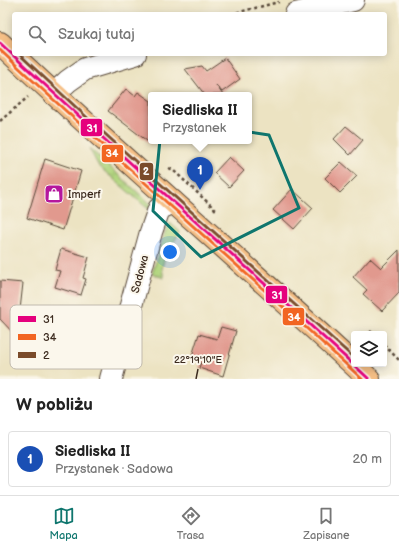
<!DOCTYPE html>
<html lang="pl">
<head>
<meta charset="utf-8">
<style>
  body { margin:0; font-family:"Balsamiq Sans",sans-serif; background:#f6f6f6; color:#222 }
  .controls { position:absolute; right:12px; bottom:12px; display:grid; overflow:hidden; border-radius:4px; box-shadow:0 2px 10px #0003 }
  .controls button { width:36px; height:36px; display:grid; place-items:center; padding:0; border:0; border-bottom:1px solid #e0e0e0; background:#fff; color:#222; font:20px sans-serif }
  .you { position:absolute; left:170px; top:252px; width:14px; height:14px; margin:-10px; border:3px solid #fff; border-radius:50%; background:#1a73e8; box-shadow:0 0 0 6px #1a73e833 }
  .badge { display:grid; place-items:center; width:26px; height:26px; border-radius:50%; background:#0f766e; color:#fff; font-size:13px; font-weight:700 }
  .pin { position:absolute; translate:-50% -33px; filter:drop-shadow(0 1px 2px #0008) }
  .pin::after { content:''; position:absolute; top:21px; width:14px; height:12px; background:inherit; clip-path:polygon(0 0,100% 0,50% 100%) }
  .popup { position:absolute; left:148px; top:92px; width:104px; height:52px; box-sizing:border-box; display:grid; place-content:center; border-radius:4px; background:#fff; filter:drop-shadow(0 1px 3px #0005); font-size:13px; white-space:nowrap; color:#767676 }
  .popup b { font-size:15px; color:#222 }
  .popup::after { content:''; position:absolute; left:50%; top:100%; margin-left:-8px; border:8px solid transparent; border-top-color:#fff }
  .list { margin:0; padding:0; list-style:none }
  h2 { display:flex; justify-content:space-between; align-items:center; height:52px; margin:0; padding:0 16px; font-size:17px }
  h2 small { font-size:13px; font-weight:400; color:#767676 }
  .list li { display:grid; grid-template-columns:26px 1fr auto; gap:12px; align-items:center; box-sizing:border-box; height:56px; margin:0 8px 8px; padding:0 8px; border:1px solid #e0e0e0; border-radius:4px }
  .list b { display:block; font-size:15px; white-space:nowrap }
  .list p { margin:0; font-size:13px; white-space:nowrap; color:#767676 }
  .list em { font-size:13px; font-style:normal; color:#767676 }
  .icon { flex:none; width:22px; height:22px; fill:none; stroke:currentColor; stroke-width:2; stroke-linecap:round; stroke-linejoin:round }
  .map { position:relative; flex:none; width:399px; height:379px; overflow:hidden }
  .search { position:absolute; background:#fff; box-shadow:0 2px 10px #0003; left:12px; right:12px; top:12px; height:44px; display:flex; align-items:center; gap:10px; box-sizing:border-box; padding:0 14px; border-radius:4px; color:#767676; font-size:15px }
  .sheet { height:116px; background:#fff }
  nav { display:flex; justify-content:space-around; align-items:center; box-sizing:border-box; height:56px; border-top:1px solid #e0e0e0; background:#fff; font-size:11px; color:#767676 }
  nav a { display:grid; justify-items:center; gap:2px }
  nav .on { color:#0f766e }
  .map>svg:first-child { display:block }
  .grass { fill:url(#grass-tufts); stroke:#76804e }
  .building { fill:#e1998e }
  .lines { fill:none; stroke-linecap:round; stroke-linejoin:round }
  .minor-casing { stroke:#564637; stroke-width:24 }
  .major-casing { stroke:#564637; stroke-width:24 }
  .path { stroke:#564637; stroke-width:2.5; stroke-dasharray:3 3; stroke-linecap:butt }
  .minor { stroke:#fff; stroke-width:22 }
  .major { stroke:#f5bf86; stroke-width:22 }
  .bus-1-casing { stroke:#fbf7ec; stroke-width:6 }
  .bus-2-casing { stroke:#fbf7ec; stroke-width:6 }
  .bus-3-casing { stroke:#fbf7ec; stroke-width:6 }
  .bus-1 { stroke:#e5007d; stroke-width:3 }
  .bus-2 { stroke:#f26522; stroke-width:3 }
  .bus-3 { stroke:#7a4b2a; stroke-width:3 }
  .marked { fill:none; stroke:#0f766e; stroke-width:3; stroke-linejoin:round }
  .ticks { fill:none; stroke:#3b2a1e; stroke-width:1.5 }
  .labels { text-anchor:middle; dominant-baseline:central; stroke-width:4; stroke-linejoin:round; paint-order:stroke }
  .poi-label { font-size:11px; fill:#3b2a1e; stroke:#fbf7ec; text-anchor:start }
  .street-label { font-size:11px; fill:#3b2a1e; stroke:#fbf7ec }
  .key { fill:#fbf7ec; stroke:#c1baae; stroke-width:1 }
  .key-label { font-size:11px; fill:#3b2a1e }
  .ticks-label { font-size:10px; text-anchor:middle; fill:#3b2a1e; stroke:#fbf7ec; stroke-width:4; stroke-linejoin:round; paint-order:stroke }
  .line-badge { stroke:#fbf7ec; stroke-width:1.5 }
  .badge-label { font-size:11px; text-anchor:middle; font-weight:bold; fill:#fff }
</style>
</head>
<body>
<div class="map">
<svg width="399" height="379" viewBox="0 0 399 379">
  <defs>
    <pattern id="grass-tufts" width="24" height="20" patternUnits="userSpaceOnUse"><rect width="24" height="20" fill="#b1d57e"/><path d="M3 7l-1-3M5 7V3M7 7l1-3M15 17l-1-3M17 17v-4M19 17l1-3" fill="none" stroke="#99b76c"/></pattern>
  </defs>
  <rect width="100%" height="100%" fill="#fbf7ec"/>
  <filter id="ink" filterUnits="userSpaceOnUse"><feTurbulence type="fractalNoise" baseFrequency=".025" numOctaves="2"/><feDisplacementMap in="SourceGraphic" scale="8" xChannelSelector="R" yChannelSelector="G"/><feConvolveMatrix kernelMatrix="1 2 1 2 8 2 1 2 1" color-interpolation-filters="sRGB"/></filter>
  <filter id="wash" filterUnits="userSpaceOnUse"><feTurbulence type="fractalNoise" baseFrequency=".012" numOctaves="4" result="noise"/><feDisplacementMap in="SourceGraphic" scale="16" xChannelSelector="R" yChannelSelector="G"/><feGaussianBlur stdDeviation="0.9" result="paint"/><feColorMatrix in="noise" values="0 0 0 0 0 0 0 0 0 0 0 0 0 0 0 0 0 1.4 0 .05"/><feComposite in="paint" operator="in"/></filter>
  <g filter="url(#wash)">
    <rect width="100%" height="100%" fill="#ece3c2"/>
    <path class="grass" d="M 89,148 L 155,208 L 149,209 L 146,207 L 103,170 L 98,165 Z
      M 170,223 L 180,232 L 165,256 L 162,268 L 164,278 L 152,274 L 165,232 Z"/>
    <g id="blocks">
      <path class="building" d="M 225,58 L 240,79 L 222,92 L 216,85 L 223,95 L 205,95 L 185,69 L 202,66 L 206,71 Z
        M 126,89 L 135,96 L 138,92 L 151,101 L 151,144 L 108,111 Z
        M 346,126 L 363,140 L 350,155 L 334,139 Z
        M 229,157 L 244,171 L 229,187 L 214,173 Z
        M 45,159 L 81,171 L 63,230 L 27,218 Z
        M 341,162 L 357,176 L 340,193 L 325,178 Z
        M 292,189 L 313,208 L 294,229 L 273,210 Z
        M 61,249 L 89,257 L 83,278 L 86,279 L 81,295 L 55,287 L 60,271 L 55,270 Z
        M 399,250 L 399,293 L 382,311 L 363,294 L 367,290 L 353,277 L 370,258 L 381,268 Z
        M 0,281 L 23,283 L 17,337 L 0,319 Z
        M 221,327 L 236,331 L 223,376 L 199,368 L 201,362 L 191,359 L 199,334 L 217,339 Z"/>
    </g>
  </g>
  <g filter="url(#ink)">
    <use href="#blocks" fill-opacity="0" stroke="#564637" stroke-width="1"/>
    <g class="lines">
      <g class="minor-casing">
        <path id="minor" d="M 296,14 L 353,0
          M 54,94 L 68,81 L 85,69 L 135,54
          M 111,379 L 151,232 L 159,209 L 173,202"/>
      </g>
      <g class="major-casing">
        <path id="major" d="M 0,43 C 120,158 247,265 369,379"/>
      </g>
      <path class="path" d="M 231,14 L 279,2
        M 0,121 L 28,97
        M 169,168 L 173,170 L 217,211
        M 370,331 L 373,334
        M 384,345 L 399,360"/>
      <use href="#minor" class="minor"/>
      <use href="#major" class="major"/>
      <g class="bus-1-casing">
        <path id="bus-1" d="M 0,43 C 121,157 247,266 369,379"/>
      </g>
      <g class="bus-2-casing">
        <path id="bus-2" d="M 0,50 C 119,162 242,268 362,379"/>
      </g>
      <g class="bus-3-casing">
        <path id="bus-3" d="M 19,54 L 94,124 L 354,358"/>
      </g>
      <use href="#bus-1" class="bus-1"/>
      <use href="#bus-2" class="bus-2"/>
      <use href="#bus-3" class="bus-3"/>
    </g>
  </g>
  <path class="marked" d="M 162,119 L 269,135 L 299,208 L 201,257 L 153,211 Z"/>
  <path class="ticks" d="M 196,379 L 198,369"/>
  <defs>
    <g id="shop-square" transform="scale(1)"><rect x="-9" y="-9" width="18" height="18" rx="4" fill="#b5179e" stroke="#fbf7ec"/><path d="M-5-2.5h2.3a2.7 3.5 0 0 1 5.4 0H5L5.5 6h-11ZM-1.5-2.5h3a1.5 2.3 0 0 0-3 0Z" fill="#fff"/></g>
  </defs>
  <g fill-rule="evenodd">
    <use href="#shop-square" x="54" y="194"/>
  </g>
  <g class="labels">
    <g class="poi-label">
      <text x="68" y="194">Imperf</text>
    </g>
    <g class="street-label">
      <text transform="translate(140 274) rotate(-75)">Sadowa</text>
    </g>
  </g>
  <rect x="10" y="305" width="132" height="64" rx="6" class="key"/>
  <rect x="18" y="316" width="18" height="6" fill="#e5007d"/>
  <rect x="18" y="334" width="18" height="6" fill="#f26522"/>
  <rect x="18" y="352" width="18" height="6" fill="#7a4b2a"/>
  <g class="key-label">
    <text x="43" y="323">31</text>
    <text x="43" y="341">34</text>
    <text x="43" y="359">2</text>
  </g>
  <g class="ticks-label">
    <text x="198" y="363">22°19'10"E</text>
  </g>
  <g class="line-badge">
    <rect x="80" y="118" width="23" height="19" rx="4" fill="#e5007d"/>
    <rect x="101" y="144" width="23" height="19" rx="4" fill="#f26522"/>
    <rect x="139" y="162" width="15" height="19" rx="4" fill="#7a4b2a"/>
    <rect x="265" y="285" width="23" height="19" rx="4" fill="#e5007d"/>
    <rect x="282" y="307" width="23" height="19" rx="4" fill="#f26522"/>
  </g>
  <g class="badge-label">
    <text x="92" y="132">31</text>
    <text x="112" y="157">34</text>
    <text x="146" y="175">2</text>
    <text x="277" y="299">31</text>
    <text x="294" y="321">34</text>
  </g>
</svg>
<div class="controls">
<button><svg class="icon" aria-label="layers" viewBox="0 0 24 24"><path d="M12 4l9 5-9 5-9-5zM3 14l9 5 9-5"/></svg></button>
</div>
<div class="you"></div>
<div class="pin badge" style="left:200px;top:190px;background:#1a4fb4">1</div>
<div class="popup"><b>Siedliska II</b>Przystanek</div>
<div class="search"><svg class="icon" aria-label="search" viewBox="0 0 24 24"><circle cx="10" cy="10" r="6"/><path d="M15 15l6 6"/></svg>Szukaj tutaj</div>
</div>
<section class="sheet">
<h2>W pobliżu<small></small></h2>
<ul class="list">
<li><span class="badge" style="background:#1a4fb4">1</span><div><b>Siedliska II</b><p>Przystanek · Sadowa</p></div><em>20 m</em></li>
</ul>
</section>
<nav>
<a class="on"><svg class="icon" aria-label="map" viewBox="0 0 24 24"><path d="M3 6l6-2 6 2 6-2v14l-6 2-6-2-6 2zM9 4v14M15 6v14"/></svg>Mapa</a>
<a><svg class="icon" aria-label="directions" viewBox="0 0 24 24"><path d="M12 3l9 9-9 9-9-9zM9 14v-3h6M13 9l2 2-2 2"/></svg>Trasa</a>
<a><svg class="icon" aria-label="saved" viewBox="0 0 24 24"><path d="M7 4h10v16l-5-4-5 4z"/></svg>Zapisane</a>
</nav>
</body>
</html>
